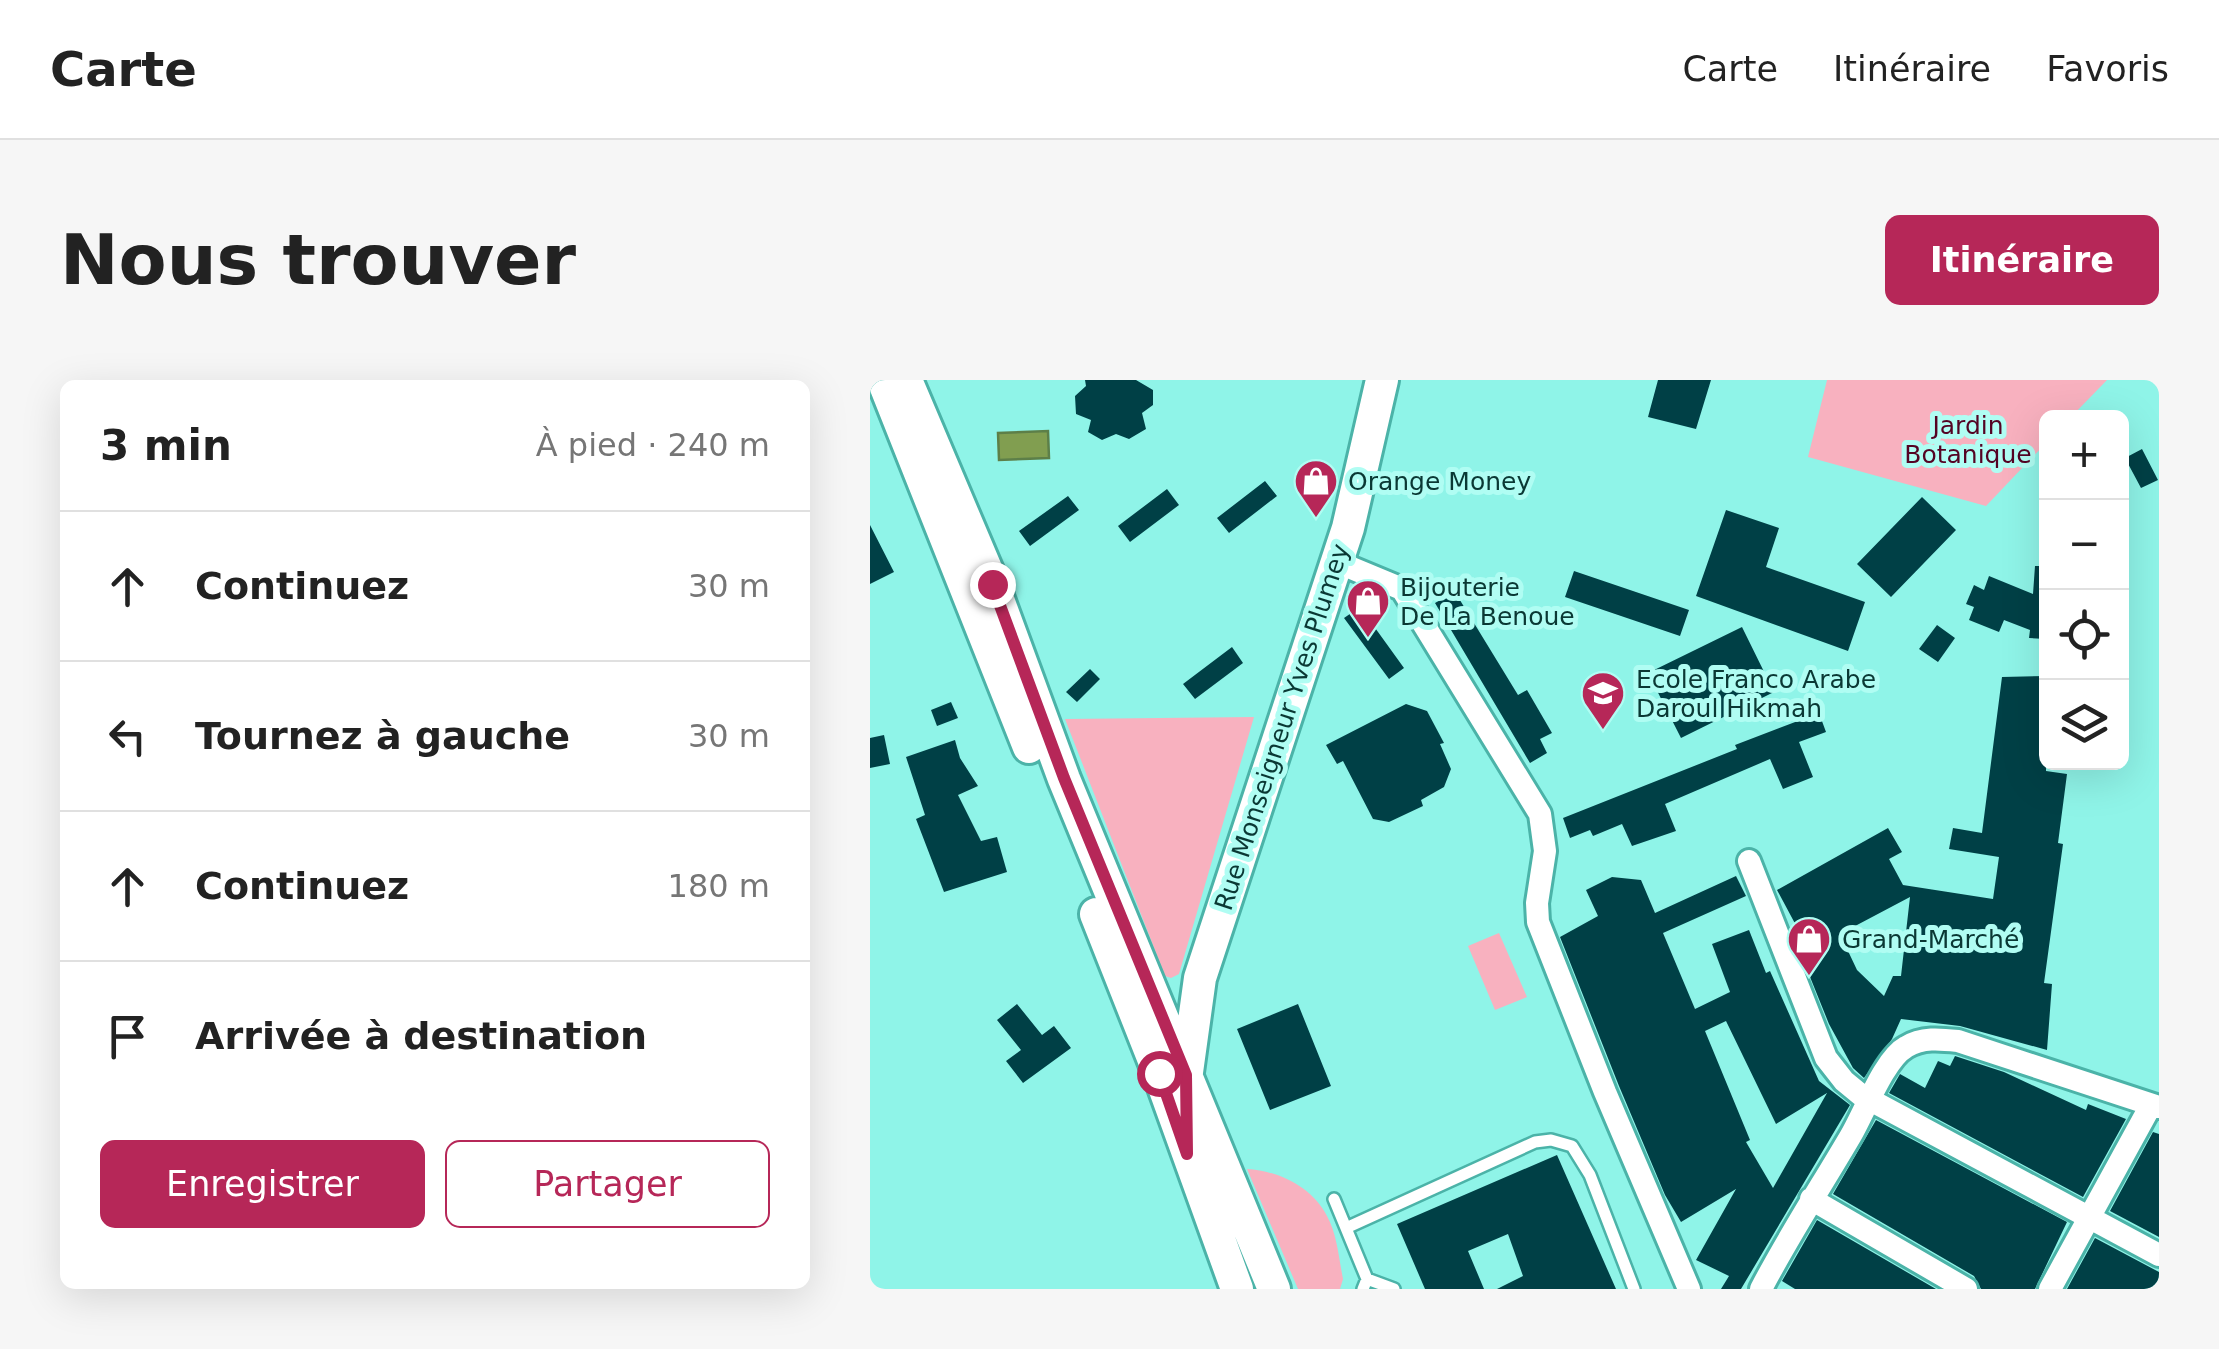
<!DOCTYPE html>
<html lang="fr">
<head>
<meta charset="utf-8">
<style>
  body { margin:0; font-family:"DejaVu Sans",sans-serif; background:#f6f6f6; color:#222 }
  .controls { position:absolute; right:30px; top:30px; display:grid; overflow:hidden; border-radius:15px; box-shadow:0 10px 40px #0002 }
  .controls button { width:90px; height:90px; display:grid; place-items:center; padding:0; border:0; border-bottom:2px solid #e0e0e0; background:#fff; color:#222; font:50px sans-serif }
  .stop { position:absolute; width:30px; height:30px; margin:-22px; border:8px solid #b62758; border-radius:50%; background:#fff }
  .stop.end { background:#b62758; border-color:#fff; box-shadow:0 2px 10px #0008 }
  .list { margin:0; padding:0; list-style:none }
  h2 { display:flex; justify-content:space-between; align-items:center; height:130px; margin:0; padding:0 40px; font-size:42px }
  h2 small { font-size:32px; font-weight:400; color:#767676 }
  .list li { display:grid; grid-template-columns:65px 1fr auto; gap:30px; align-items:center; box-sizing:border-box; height:150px; padding:0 40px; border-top:2px solid #e0e0e0 }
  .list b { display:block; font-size:38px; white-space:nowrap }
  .list em { font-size:32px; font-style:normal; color:#767676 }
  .actions { display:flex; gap:20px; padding:30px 40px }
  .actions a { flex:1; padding:22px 0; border:2px solid #b62758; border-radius:15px; text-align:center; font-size:35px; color:#b62758 }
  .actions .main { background:#b62758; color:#fff }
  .icon { flex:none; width:55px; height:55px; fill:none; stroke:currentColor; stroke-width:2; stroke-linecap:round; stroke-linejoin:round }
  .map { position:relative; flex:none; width:1289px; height:909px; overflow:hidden; border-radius:15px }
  header { display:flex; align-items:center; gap:60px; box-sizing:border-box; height:140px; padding:0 50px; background:#fff; border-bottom:2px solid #e0e0e0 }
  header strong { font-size:48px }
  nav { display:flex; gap:55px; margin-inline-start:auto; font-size:35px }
  .intro { display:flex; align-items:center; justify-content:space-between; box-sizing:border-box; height:240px; padding:0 60px }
  h1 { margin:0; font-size:70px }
  .button { padding:25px 45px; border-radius:15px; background:#b62758; color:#fff; font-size:35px; font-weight:700 }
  main { display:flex; gap:60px; padding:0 60px }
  aside { flex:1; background:#fff; border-radius:15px; box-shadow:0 10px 40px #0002 }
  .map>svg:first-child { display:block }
  .green { fill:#f8b1bf }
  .water { fill:#819e50; stroke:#5d7f48; stroke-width:2.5 }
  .building { fill:#004046; fill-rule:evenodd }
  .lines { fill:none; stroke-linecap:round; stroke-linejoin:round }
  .service-casing { stroke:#4bb3a8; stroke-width:16 }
  .minor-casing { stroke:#4bb3a8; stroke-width:28 }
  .secondary-casing { stroke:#4bb3a8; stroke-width:38 }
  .service { stroke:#fff; stroke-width:11 }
  .minor { stroke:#fff; stroke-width:22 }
  .secondary { stroke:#fff; stroke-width:32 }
  .route { stroke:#b62758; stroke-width:12 }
  .labels { text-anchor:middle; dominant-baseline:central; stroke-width:10; stroke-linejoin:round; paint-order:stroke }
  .park-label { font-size:25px; fill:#540323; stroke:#b0fdf3 }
  .poi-label { font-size:25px; fill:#0a3834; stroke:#b0fdf3; text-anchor:start }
  .street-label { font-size:25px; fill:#0a3834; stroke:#b0fdf3 }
</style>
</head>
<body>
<header>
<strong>Carte</strong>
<nav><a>Carte</a><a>Itinéraire</a><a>Favoris</a></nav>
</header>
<div class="intro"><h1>Nous trouver</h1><a class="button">Itinéraire</a></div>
<main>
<aside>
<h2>3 min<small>À pied · 240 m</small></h2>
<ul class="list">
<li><svg class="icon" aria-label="ahead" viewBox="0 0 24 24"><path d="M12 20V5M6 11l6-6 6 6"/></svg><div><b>Continuez</b></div><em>30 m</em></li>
<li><svg class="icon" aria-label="left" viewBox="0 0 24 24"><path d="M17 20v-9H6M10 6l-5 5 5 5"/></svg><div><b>Tournez à gauche</b></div><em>30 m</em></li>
<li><svg class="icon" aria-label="ahead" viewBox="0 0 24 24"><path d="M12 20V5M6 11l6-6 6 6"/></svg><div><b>Continuez</b></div><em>180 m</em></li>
<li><svg class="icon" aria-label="arrive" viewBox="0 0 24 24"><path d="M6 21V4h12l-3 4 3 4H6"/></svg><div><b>Arrivée à destination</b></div></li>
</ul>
<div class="actions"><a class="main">Enregistrer</a><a>Partager</a></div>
</aside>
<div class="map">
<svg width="1289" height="909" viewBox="0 0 1289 909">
  <rect width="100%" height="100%" fill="#8ff4e8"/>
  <path class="green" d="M 957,0 L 1237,0 L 1201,37 L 1176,38 L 1176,63 L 1116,126 L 938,77 Z
    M 384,337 L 309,594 L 301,598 L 295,596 L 195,339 Z
    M 629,553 L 657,617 L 625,630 L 598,566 Z
    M 377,789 C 409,791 442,807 457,836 C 467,854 469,879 473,899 L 470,909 L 428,909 Z"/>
  <path class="water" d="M 178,51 L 179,78 L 129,80 L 128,53 Z"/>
  <path class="building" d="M 215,0 L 266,0 L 283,10 L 283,25 L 272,33 L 276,49 L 259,59 L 246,54 L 232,60 L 218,52 L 221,40 L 206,34 L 205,16 L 216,6 Z
    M 788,0 L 841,0 L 826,49 L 778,37 Z
    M 1272,69 L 1288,100 L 1271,108 L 1255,78 Z
    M 395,101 L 407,116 L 359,153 L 347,138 Z
    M 297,109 L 309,125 L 260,162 L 248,146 Z
    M 198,116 L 209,130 L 160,166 L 149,151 Z
    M 1052,117 L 1086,150 L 1021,217 L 987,184 Z
    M 856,130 L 909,148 L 896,187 L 995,222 L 978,271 L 826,216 Z
    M 0,145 L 24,192 L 0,204 Z
    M 1165,186 L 1176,186 L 1176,259 L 1159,258 L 1160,250 L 1134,240 L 1129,252 L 1099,240 L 1104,227 L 1096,224 L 1104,205 L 1114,210 L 1119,196 L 1163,214 Z
    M 704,191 L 819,230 L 810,256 L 695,217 Z
    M 585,212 L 648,315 L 657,310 L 682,353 L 670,359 L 677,373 L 660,383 L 565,223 Z
    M 490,227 L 534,288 L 519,299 L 474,238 Z
    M 1067,245 L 1085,258 L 1068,282 L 1049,269 Z
    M 872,247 L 904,312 L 811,358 L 778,293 Z
    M 362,267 L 373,283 L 325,319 L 313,304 Z
    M 220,289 L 230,299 L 207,322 L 196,312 Z
    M 1176,296 L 1176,391 L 1197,394 L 1188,463 L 1193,464 L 1174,603 L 1182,604 L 1177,670 L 1090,646 L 1031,639 L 1022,659 L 994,698 L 983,688 L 959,644 L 936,587 L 941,584 L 925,553 L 929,551 L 907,510 L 1018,448 L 1032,472 L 1019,479 L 1033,505 L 1123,519 L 1129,477 L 1079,469 L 1083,448 L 1112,453 L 1132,297 ZM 1040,517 L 1031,596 L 1023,596 L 1014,616 L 987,590 L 970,554 Z
    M 81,322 L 88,338 L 67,346 L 61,330 Z
    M 536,324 L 557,331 L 574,363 L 570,364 L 581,389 L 574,407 L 551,420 L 553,426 L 519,442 L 503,439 L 473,381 L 467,384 L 456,365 Z
    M 949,333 L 956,352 L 929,362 L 943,397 L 913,409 L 900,379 L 795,424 L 806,451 L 762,466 L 752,444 L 723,456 L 720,450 L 700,458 L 693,438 L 867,369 L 865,365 Z
    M 14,355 L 20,384 L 0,388 L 0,358 Z
    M 85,360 L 90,378 L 108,406 L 88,415 L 111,461 L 127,457 L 137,492 L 74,512 L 46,439 L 55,435 L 36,377 Z
    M 866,496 L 876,516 L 793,553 L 825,629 L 860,612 L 842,564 L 879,550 L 896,593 L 900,591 L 949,701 L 980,725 L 871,909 L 851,909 L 859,896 L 826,880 L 866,809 L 811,842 L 795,815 L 749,706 L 690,557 L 728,536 L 716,510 L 742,497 L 771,500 L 785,533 ZM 856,641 L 906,744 L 957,713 L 903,808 L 876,762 L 880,760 L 835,651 Z
    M 147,624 L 172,655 L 184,646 L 201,668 L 153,703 L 136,681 L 151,670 L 127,640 Z
    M 428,624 L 461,706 L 400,730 L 367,649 Z
    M 1085,676 L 1134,692 L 1216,730 L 1218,724 L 1256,739 L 1213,817 L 1019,713 L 1030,694 L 1055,708 L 1068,681 L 1080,686 Z
    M 1006,740 L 1197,842 L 1165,909 L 1111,909 L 1104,896 L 963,814 Z
    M 1283,752 L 1289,754 L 1289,857 L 1240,831 Z
    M 687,775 L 746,909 L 627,909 L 653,896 L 638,854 L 598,871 L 614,909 L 555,909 L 527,844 Z
    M 947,840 L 1066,909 L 925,909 L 912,901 Z
    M 1225,858 L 1289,892 L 1289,909 L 1197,909 Z"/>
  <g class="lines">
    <g class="service-casing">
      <path id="service" d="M 464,819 L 497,899 L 493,909
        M 476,848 L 665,762 L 681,760 L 702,766 L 720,795 L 764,909
        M 497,899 L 524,909"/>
    </g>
    <g class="minor-casing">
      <path id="minor" d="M 467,182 L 532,209 L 670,434 L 675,471 L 667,523 L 668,542 L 735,712 L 819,909
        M 879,481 L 956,678 L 974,701 L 991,715 L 1289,875
        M 941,819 L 1096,909
        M 891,909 C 918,857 950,808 980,757 C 994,734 1014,679 1036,667 C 1052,657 1070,659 1088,661 L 1289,727
        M 1180,909 L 1281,725"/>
    </g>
    <g class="secondary-casing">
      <path id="secondary" d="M 13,0 L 159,367
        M 36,0 L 122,203 L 194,399 L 404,909
        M 226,534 L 289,693 L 367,909
        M 317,692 L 330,598 L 478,148 L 512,0"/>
    </g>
    <use href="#service" class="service"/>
    <use href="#minor" class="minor"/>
    <use href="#secondary" class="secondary"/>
  </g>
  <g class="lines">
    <path class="route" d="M 122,204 L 194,398 L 316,695 L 317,774 L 289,693"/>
  </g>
  <defs>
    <g id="shop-pin" transform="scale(2.25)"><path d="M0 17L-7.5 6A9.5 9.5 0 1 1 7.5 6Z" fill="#b62758" stroke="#b0fdf3"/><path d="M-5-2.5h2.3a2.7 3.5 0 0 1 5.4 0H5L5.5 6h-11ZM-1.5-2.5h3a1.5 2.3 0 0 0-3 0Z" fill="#fff"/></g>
    <g id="school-pin" transform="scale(2.25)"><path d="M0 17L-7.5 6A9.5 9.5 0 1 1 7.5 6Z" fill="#b62758" stroke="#b0fdf3"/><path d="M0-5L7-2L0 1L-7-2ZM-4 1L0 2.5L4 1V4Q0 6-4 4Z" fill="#fff"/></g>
  </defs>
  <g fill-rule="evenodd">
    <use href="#shop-pin" x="446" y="101"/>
    <use href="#shop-pin" x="498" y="221"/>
    <use href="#school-pin" x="733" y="313"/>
    <use href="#shop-pin" x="939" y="559"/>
  </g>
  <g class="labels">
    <g class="park-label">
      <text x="1098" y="45">Jardin<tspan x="1098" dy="29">Botanique</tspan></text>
    </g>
    <g class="poi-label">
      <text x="478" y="101">Orange Money</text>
      <text x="530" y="207">Bijouterie<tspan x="530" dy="29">De La Benoue</tspan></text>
      <text x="766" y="299">Ecole Franco Arabe<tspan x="766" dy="29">Daroul Hikmah</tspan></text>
      <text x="972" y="559">Grand-Marché</text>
    </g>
    <g class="street-label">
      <text transform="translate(412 347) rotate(-72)">Rue Monseigneur Yves Plumey</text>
    </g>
  </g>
</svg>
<div class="controls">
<button>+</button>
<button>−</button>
<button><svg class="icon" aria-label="locate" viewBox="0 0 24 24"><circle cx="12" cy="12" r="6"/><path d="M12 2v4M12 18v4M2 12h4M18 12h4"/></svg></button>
<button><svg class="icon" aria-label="layers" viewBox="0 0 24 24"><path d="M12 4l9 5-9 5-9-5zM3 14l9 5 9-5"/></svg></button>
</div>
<div class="stop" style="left:289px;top:693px"></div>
<div class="stop end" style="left:122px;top:204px"></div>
</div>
</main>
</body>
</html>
